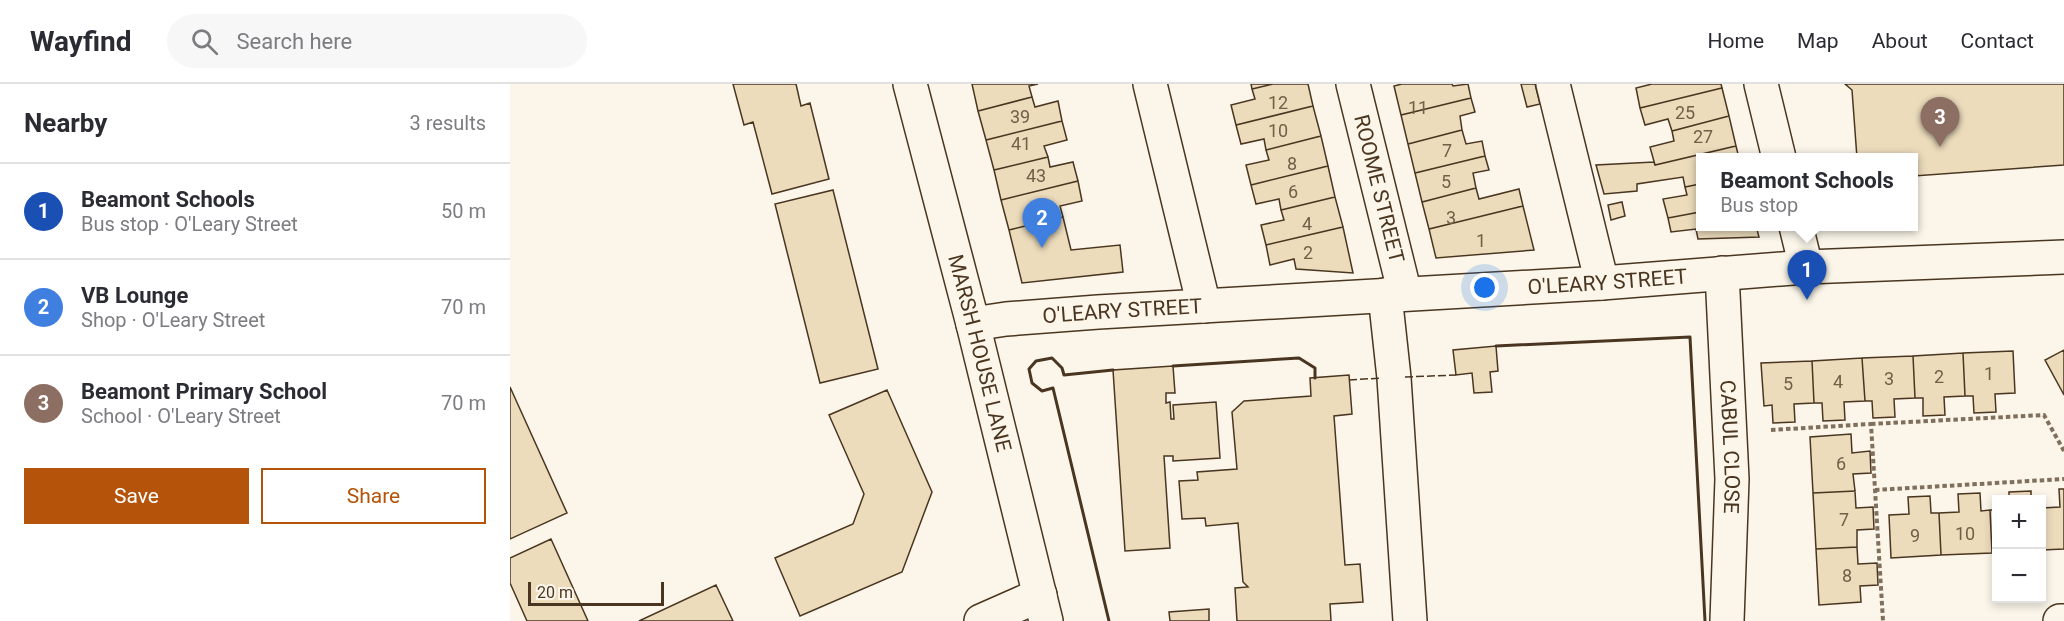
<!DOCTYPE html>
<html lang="en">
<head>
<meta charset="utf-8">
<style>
  body { margin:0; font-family:Roboto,sans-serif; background:#f7f7f7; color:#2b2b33 }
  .controls { position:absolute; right:18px; bottom:18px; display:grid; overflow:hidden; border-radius:0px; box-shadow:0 3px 9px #0003 }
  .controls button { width:54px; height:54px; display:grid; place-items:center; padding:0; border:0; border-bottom:2px solid #e1e1e2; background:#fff; color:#2b2b33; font:30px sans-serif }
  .scale { position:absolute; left:18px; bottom:15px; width:136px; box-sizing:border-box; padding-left:6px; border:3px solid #4a3520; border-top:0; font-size:16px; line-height:21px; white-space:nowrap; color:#4a3520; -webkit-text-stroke:4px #fbf6e9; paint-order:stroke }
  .you { position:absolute; left:975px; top:204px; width:21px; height:21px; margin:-15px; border:4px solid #fff; border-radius:50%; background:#1a73e8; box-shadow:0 0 0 9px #1a73e833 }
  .badge { display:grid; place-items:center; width:39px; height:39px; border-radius:50%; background:#b45309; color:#fff; font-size:20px; font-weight:700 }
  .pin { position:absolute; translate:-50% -50px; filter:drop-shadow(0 2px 3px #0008) }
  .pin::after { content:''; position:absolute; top:32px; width:21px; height:18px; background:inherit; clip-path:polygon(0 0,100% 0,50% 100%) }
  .popup { position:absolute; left:1186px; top:69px; width:222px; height:78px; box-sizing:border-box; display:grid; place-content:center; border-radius:0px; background:#fff; filter:drop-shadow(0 2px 4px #0005); font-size:20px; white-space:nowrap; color:#7c7c81 }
  .popup b { font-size:22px; color:#2b2b33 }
  .popup::after { content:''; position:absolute; left:50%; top:100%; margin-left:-12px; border:12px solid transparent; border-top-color:#fff }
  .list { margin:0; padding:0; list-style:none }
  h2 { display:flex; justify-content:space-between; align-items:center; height:78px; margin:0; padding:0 24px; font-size:26px }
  h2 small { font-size:20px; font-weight:400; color:#7c7c81 }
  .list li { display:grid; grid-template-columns:39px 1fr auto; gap:18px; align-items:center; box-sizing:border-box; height:96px; padding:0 24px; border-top:2px solid #e1e1e2 }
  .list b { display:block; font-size:22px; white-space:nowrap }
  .list p { margin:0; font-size:20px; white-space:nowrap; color:#7c7c81 }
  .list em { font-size:20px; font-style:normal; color:#7c7c81 }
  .actions { display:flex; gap:12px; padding:18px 24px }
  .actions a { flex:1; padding:14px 0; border:2px solid #b45309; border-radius:0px; text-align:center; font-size:21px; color:#b45309 }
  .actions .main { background:#b45309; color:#fff }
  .icon { flex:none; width:33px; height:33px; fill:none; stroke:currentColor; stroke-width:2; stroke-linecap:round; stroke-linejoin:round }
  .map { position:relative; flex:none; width:1554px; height:537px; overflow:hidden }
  header { display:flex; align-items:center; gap:36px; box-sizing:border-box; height:84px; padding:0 30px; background:#fff; border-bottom:2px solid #e1e1e2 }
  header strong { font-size:28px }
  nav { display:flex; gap:33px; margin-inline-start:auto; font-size:21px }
  .search { width:420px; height:54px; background:#f7f7f7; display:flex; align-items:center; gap:15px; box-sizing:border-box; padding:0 21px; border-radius:33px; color:#7c7c81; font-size:22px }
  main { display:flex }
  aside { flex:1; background:#fff }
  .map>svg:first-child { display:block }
  .building { fill:#ecdcbc; stroke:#4a3520; stroke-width:1.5 }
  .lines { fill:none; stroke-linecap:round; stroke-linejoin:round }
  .minor-casing { stroke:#4a3520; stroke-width:36 }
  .path { stroke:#7f6f5c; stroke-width:4; stroke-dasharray:4.5 3; stroke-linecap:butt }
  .minor { stroke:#fbf6e9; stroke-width:33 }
  .fence { stroke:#4a3520; stroke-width:1.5; stroke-dasharray:8 3; stroke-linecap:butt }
  .wall { stroke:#4a3520; stroke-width:3 }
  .labels { text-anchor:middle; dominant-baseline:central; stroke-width:4.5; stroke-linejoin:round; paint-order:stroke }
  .number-label { font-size:18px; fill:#725f47 }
  .street-label { font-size:21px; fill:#4a3520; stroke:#fbf6e9 }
</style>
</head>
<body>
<header>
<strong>Wayfind</strong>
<div class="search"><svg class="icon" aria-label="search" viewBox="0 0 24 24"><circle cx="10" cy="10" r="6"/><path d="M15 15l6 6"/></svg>Search here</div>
<nav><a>Home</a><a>Map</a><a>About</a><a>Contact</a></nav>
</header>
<main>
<aside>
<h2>Nearby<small>3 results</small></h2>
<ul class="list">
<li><span class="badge" style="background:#1a4fb4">1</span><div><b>Beamont Schools</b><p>Bus stop · O'Leary Street</p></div><em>50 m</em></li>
<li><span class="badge" style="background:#3f7fe0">2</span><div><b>VB Lounge</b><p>Shop · O'Leary Street</p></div><em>70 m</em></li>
<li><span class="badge" style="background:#8d6e63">3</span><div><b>Beamont Primary School</b><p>School · O'Leary Street</p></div><em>70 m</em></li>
</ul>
<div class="actions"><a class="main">Save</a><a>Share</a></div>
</aside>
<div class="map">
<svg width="1554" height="537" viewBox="0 0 1554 537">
  <rect width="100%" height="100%" fill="#fbf6e9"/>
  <path class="building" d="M 223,0 L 286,0 L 291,22 L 300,19 L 319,95 L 262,110 L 243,38 L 234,41 Z
    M 462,0 L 528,0 L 519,2 L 522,13 L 468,27 Z
    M 741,0 L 763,0 L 742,5 Z
    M 763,0 L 798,0 L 803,22 L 726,41 L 721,21 L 745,15 L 742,5 Z
    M 892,0 L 942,0 L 943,2 L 958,0 L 961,14 L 891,31 L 884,2 Z
    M 1011,0 L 1025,0 L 1030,20 L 1017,23 Z
    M 1142,0 L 1211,0 L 1212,4 L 1130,24 L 1126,4 Z
    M 1335,0 L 1554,0 L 1554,81 L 1404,92 L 1404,74 L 1347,74 L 1342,6 Z
    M 1212,4 L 1219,32 L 1162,47 L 1158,35 L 1135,41 L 1130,24 Z
    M 522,13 L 525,23 L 548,17 L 552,37 L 476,56 L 468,27 Z
    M 961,14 L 965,28 L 950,32 L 952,46 L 898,60 L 891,31 Z
    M 803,22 L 811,52 L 756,66 L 754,55 L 731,60 L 726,41 Z
    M 1219,32 L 1226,62 L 1145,81 L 1140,63 L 1164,57 L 1162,47 Z
    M 552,37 L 557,56 L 534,62 L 538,73 L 484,86 L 476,56 Z
    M 952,46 L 956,60 L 972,57 L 975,72 L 905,89 L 898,60 Z
    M 811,52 L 818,82 L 741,101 L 736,81 L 759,76 L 756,66 Z
    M 1226,62 L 1229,74 L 1190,74 L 1190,100 L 1175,103 L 1173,93 L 1127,100 L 1127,107 L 1094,110 L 1086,81 L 1144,78 L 1145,81 Z
    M 975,72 L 979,86 L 963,89 L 966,104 L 912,118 L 905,89 Z
    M 538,73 L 540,83 L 563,78 L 568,97 L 491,116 L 484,86 Z
    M 818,82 L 825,113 L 771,126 L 769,115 L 746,120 L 741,101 Z
    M 568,97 L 572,117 L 550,122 L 553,133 L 499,146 L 491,116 Z
    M 1190,100 L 1190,128 L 1158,134 L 1153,115 L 1177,111 L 1175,103 Z
    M 966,104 L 969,115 L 1009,105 L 1013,122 L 919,145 L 912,118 Z
    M 323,106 L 368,285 L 310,299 L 265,120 Z
    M 825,113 L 833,143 L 756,161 L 751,141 L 774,136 L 771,126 Z
    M 1112,118 L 1115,132 L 1101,136 L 1098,121 Z
    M 1013,122 L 1024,166 L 926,174 L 919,145 Z
    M 1190,128 L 1190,142 L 1246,142 L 1249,153 L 1188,155 L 1186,145 L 1161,148 L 1158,134 Z
    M 553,133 L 561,166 L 610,161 L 613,188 L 512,199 L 499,146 Z
    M 833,143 L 843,189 L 786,185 L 784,175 L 760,181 L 756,161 Z
    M 986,262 L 988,287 L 980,288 L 982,308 L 964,309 L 962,289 L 946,291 L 943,266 Z
    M 1554,266 L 1554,311 L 1535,276 Z
    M 1503,267 L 1505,309 L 1485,310 L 1486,328 L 1464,329 L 1463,312 L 1455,312 L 1453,269 Z
    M 1453,269 L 1455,312 L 1434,313 L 1435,331 L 1413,332 L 1413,314 L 1405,314 L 1403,272 Z
    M 1403,272 L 1405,314 L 1384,315 L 1385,333 L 1363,334 L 1362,317 L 1355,317 L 1352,274 Z
    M 1352,274 L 1355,317 L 1334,318 L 1335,336 L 1313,337 L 1312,319 L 1304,319 L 1302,277 Z
    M 1302,277 L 1304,319 L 1284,320 L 1285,338 L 1263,339 L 1262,321 L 1254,322 L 1251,279 Z
    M 663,282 L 665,309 L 656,309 L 656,319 L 660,318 L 661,335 L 664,335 L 663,321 L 706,318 L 710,374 L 663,377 L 663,372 L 654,372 L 660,464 L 615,467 L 603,286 Z
    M 839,291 L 842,330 L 824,332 L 835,481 L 850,480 L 853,518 L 820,520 L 821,537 L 727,537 L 725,504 L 738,503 L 733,498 L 728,439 L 696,442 L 695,434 L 672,435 L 669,397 L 688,396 L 687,388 L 727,385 L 722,328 L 734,317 L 801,312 L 800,294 Z
    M 0,303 L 57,429 L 0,455 Z
    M 377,306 L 422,408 L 392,488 L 290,532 L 265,474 L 343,440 L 354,410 L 319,331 Z
    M 1341,350 L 1342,369 L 1360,367 L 1361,389 L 1343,390 L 1345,407 L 1303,409 L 1300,353 Z
    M 1549,405 L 1554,405 L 1554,465 L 1532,466 L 1532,424 L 1550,423 Z
    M 1345,407 L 1346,424 L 1363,423 L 1364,445 L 1347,446 L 1347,463 L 1306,465 L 1303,409 Z
    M 1521,407 L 1521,416 L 1499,416 L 1499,408 Z
    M 1470,409 L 1471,427 L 1480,426 L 1482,469 L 1431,471 L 1429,429 L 1449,428 L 1448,410 Z
    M 1420,412 L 1421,429 L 1429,429 L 1431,471 L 1381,474 L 1379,431 L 1399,430 L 1398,413 Z
    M 1480,426 L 1486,426 L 1486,468 L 1482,469 Z
    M 41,455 L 78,537 L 17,537 L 0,499 L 0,474 Z
    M 1347,463 L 1348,480 L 1367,479 L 1368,501 L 1350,502 L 1351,518 L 1309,521 L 1306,465 Z
    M 206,501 L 223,537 L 129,537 Z
    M 699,525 L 699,537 L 660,537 L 659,528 Z"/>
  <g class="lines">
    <g class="minor-casing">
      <g id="minor">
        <path id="s1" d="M 400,0 L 463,240 L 536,537"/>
        <path d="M 640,0 L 694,222"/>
        <path id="s2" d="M 843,0 L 895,210"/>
        <path d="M 1043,0 L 1092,199"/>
        <path d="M 1251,0 L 1269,74"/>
        <path d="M 1286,142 L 1296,183"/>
        <path id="s3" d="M 1212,189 L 1222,395 L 1217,537"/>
        <path d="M 875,211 L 884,294 L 900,537"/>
        <path id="s4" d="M 463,240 L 496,235 L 588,228 L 1092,199 L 1296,183 L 1554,173"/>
        <path d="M 471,537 L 530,511"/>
        <path d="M 1550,537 L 1554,537"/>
      </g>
    </g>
    <path class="path" d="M 1361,340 L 1534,331 L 1554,367
      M 1261,346 L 1361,340 L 1373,537
      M 1365,406 L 1554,395"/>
    <use href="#minor" class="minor"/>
    <path class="fence" d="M 895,293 L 946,291
      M 839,296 L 872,294"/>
    <path class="wall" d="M 986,262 L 1180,253 L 1195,537
      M 663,282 L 789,274 L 805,284 L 805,294
      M 599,537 L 543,304 L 532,307 L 522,299 L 519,285 L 526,277 L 542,274 L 552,284 L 554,291 L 603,286"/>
  </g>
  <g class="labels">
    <g class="number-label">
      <text x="768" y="18">12</text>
      <text x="908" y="23">11</text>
      <text x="1175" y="28">25</text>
      <text x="510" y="32">39</text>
      <text x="768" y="46">10</text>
      <text x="1193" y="52">27</text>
      <text x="511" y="59">41</text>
      <text x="937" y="66">7</text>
      <text x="782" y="79">8</text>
      <text x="526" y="91">43</text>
      <text x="936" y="97">5</text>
      <text x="783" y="107">6</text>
      <text x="941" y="133">3</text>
      <text x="797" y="139">4</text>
      <text x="971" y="156">1</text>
      <text x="798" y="168">2</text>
      <text x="1479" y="289">1</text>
      <text x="1429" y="292">2</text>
      <text x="1379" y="294">3</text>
      <text x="1328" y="297">4</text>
      <text x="1278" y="299">5</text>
      <text x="1331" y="379">6</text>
      <text x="1334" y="435">7</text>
      <text x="1455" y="449">10</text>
      <text x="1405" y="451">9</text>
      <text x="1337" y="491">8</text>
    </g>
    <g class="street-label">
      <text stroke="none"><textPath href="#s2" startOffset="108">ROOME STREET</textPath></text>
      <text stroke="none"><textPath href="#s4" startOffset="636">O'LEARY STREET</textPath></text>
      <text stroke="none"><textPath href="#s4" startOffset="150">O'LEARY STREET</textPath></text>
      <text stroke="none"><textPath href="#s1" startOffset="278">MARSH HOUSE LANE</textPath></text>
      <text stroke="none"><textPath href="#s3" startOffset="174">CABUL CLOSE</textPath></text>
    </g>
  </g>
</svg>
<div class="controls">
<button>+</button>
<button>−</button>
</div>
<div class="scale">20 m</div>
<div class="you"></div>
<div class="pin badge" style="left:1297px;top:216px;background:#1a4fb4">1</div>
<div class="popup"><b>Beamont Schools</b>Bus stop</div>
<div class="pin badge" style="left:532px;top:164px;background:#3f7fe0">2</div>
<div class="pin badge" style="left:1430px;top:63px;background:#8d6e63">3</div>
</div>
</main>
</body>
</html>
